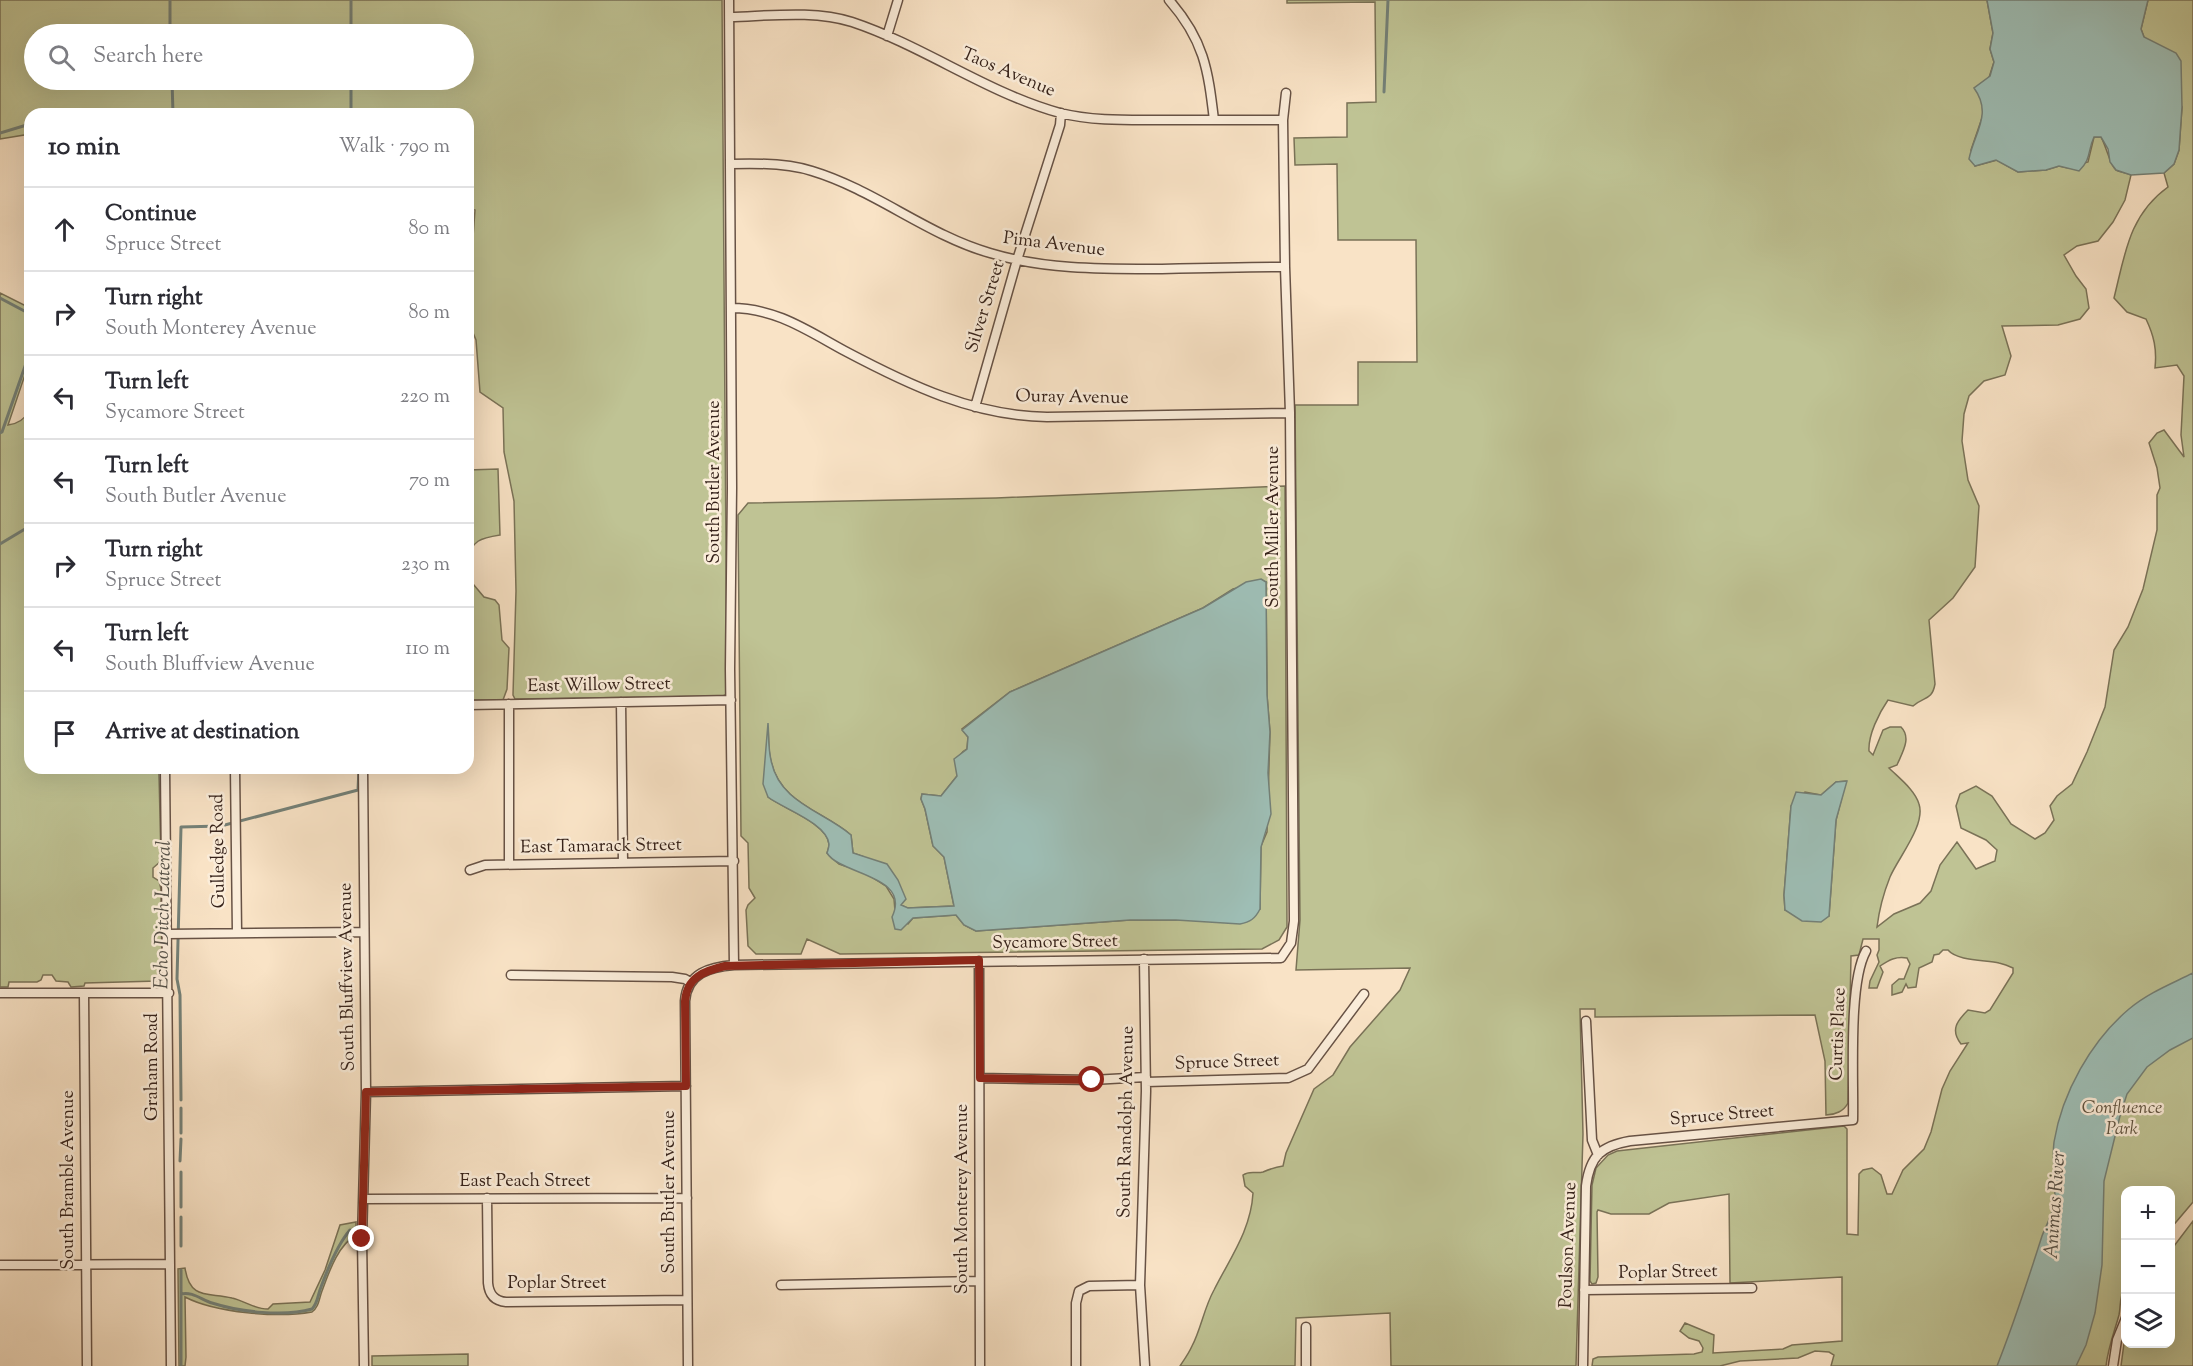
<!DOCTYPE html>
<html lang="en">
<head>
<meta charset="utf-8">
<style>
  body { margin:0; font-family:"Sorts Mill Goudy",serif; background:#f7f7f7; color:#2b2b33 }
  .controls { position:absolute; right:18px; bottom:18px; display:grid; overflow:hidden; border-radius:12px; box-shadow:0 6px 24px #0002 }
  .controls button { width:54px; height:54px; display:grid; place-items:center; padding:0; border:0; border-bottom:2px solid #e1e1e2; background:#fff; color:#2b2b33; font:30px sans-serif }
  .stop { position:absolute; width:18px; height:18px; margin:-14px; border:4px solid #8f2418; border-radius:50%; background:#fff }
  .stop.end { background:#8f2418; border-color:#fff; box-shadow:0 2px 6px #0008 }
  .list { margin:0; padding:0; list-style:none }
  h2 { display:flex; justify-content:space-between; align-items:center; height:78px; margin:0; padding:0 24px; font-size:26px }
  h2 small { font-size:20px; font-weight:400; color:#7c7c81 }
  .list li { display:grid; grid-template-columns:39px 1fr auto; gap:18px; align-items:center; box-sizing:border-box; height:84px; padding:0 24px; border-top:2px solid #e1e1e2 }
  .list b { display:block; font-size:22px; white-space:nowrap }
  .list p { margin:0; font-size:20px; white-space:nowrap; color:#7c7c81 }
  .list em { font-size:20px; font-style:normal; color:#7c7c81 }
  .icon { flex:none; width:33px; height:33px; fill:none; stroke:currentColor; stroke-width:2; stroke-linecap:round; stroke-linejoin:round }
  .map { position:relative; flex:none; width:2193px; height:1366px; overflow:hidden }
  .search { position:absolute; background:#fff; box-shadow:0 6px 24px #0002; left:24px; top:24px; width:450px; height:66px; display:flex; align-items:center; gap:15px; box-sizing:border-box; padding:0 21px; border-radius:33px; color:#7c7c81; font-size:22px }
  .panel { position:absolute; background:#fff; box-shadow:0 6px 24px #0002; left:24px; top:108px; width:450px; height:666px; border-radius:18px }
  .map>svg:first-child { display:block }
  .green { fill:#bfc394; stroke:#7a7257; stroke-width:1.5; fill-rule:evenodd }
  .water { fill:#9ebeb5; stroke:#748077; stroke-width:1.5 }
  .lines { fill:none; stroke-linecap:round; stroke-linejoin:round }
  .stream { stroke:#748077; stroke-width:3 }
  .minor-casing { stroke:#675245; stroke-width:11 }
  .minor { stroke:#fbedda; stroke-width:8 }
  .route { stroke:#8f2418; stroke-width:8 }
  .labels { text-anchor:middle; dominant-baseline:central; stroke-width:5; stroke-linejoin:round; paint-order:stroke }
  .street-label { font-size:18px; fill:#36221a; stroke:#fbedda }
  .park-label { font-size:18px; font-style:italic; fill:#5f523f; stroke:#fbedda }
  .water-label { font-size:20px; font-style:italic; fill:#555148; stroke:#fbedda }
</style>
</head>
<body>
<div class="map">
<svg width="2193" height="1366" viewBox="0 0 2193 1366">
  <rect width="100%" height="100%" fill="#f9e3c6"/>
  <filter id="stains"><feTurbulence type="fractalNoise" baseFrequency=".00333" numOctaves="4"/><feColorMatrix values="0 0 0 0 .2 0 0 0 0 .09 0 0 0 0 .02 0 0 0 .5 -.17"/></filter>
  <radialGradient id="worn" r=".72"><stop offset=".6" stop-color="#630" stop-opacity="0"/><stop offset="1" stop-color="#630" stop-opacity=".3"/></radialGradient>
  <path class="green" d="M 0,0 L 722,0 L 727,694 L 723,696 L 515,699 L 513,695 L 516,591 L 514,501 L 504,452 L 503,408 L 480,392 L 476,340 L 471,328 L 470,278 L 475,210 L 468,208 L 468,114 L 30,114 L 30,134 L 0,139 ZM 34,34 L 464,34 L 464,80 L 34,80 Z
    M 1287,0 L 1987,0 L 1993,33 L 1990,49 L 1994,62 L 1982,99 L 1983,115 L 1971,150 L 1975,166 L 1997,160 L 2018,172 L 2046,170 L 2059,166 L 2068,168 L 2088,162 L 2094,137 L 2101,137 C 2106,145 2110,166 2116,170 C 2120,172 2127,173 2131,175 L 2125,200 L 2113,222 L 2098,241 L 2077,246 L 2064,255 L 2076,276 L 2086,289 L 2089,308 L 2080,319 L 2058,325 L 2002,326 L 2011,356 L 2005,375 L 1984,381 L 1969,396 L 1964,414 L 1962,441 L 1968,480 L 1979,506 L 1975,567 L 1953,598 L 1929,620 L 1935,684 C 1932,701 1924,696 1913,706 L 1888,700 C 1879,713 1868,735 1869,751 L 1873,755 L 1883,730 L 1890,727 L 1901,727 C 1912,738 1902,753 1897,765 L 1889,768 C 1899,778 1915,790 1919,804 C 1926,825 1898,858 1890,877 C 1884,892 1879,911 1877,927 L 1894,914 L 1920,903 L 1931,891 L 1940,865 L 1957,842 L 1976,869 L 1995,861 L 1997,850 L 1986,840 L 1961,828 L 1956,806 L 1960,794 L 1976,786 L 1992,796 L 2011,824 L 2035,839 L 2045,833 L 2054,820 L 2050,806 L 2057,796 L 2072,784 L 2087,752 L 2105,707 L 2114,650 L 2128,627 L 2143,589 L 2157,530 L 2157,495 L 2160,488 L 2157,468 L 2149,443 L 2157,433 L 2164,430 L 2184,457 L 2181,435 L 2184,376 L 2177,365 L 2155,368 C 2157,349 2154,336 2146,319 L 2127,312 L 2114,298 C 2125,254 2129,215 2168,187 L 2164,173 L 2174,164 L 2179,150 L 2182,107 L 2144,37 L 2141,29 L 2148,0 L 2193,0 L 2193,1202 L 2171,1228 L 2170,1190 L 2126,1190 L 2125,1288 C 2119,1297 2121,1305 2119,1315 C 2114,1333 2108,1348 2106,1366 L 1831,1366 L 1834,1355 L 1829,1352 L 1815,1351 L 1798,1358 L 1740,1361 L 1720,1366 L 1592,1366 L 1593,1359 L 1598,1357 L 1694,1354 L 1702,1352 L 1703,1348 L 1699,1341 L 1689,1338 L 1680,1331 L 1685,1323 L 1714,1335 L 1713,1353 L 1783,1349 L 1792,1345 L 1842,1341 L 1842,1277 L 1730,1283 L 1729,1194 L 1669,1203 L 1649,1214 L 1611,1214 L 1598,1210 L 1597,1212 L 1598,1277 L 1596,1283 L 1592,1284 L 1590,1281 L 1592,1185 L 1596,1168 L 1608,1155 L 1617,1151 L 1844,1126 L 1847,1129 L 1847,1234 L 1858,1235 L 1859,1174 L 1863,1170 L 1872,1168 L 1881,1175 L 1887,1194 L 1892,1194 L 1903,1170 L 1924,1149 L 1931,1132 L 1942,1089 L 1950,1071 L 1968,1043 L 1961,1044 C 1950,1030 1957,1021 1968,1010 L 1985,1013 L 1990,1010 L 2013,973 L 2013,968 C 2009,966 2004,964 1999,963 C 1986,960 1957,961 1948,950 L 1943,950 L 1939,954 L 1934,955 L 1932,962 L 1919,968 L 1916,987 L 1908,988 L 1906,984 L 1902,992 L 1892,995 L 1892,985 L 1899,979 L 1904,979 L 1910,964 L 1907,958 C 1896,956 1889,960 1880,966 L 1883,972 L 1877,988 L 1869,988 L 1870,981 L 1879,962 L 1877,955 L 1879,950 L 1879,939 L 1863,939 L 1859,955 L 1851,956 L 1848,1103 C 1844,1111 1835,1115 1826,1115 L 1825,1061 L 1815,1015 L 1595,1017 L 1595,1009 L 1580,1009 L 1583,1134 L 1576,1366 L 1391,1366 L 1390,1313 L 1296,1318 L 1295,1366 L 1180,1366 C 1184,1360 1189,1353 1192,1346 C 1201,1329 1204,1308 1214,1290 C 1230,1258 1251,1230 1253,1193 L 1245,1186 L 1243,1175 C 1250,1170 1256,1174 1263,1172 C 1270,1169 1276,1167 1283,1166 L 1286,1153 L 1314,1089 L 1333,1075 L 1350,1047 L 1400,990 L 1410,968 L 1296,970 L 1300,920 L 1295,405 L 1358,405 L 1358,362 L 1417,362 L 1416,240 L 1338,240 L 1337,164 L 1295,165 L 1294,138 L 1347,137 L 1347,103 L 1376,102 L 1375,2 L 1287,3 ZM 1846,781 L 1836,820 L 1829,916 L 1785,910 L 1784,895 L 1791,806 L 1805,792 L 1821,795 L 1836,782 Z
    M 0,293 L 30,308 L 30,360 L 8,425 C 17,424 25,419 30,410 L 30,768 L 150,768 L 159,774 L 161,861 L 153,868 L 153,877 L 159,881 L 161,889 L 162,976 L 158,981 L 85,983 L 84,986 L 71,987 L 68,982 L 56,981 L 52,975 L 43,975 L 41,980 L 37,982 L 9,982 L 8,987 L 0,987 Z
    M 498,469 L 500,535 C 481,538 471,540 468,561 L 468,470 Z
    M 1285,486 L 1287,927 L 1279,940 L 1262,949 L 840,954 L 807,939 L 801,954 L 756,954 L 748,946 L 746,910 L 748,905 L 755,898 L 749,888 L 748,843 L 741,836 L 738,515 L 748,503 L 996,498 ZM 1266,582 L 1267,695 L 1270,732 L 1267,832 L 1261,846 L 1260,909 L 1176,920 L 1130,920 L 976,931 L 964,925 L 956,915 L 913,918 L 908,924 L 895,911 L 894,899 L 886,886 L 864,872 L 839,864 L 827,853 C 828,850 829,847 829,844 C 827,823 782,808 768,797 L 768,728 C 769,739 768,751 771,761 C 780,803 823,811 851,835 L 853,853 L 864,857 L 902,902 L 901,905 L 907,908 L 954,906 L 944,857 L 933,846 L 925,809 L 921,799 L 922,794 L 941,796 L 957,776 C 956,766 957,754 967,749 L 968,737 L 962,729 L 1010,692 L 1203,608 L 1233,589 Z
    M 468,578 L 484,597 L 495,600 L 499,605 L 502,640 L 509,648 L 507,689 L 503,700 L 468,700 Z
    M 2193,1221 L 2193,1366 L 2121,1366 L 2125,1336 L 2126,1344 L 2170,1344 L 2171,1250 Z
    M 356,1222 L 356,1235 C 338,1245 329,1272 322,1291 C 319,1299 319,1307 312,1312 C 278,1318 216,1313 185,1297 L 186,1357 L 185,1366 L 179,1366 L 178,1269 L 185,1268 C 190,1301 209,1292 232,1298 C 245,1301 254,1309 268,1309 L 273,1304 L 310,1302 L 325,1270 L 340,1225 Z
    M 468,1354 L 468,1366 L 372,1366 L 372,1356 Z"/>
  <path class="water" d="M 1987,0 L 2148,0 L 2141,29 L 2144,37 L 2176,53 L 2181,61 L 2182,107 L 2179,150 L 2174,164 L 2164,173 L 2131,175 L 2116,170 L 2110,162 L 2108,149 L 2101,137 L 2094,137 C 2087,152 2092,158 2079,171 L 2059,166 L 2046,170 L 2018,172 L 1996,160 L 1975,166 L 1969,159 C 1974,133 1993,114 1974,88 L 1990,76 L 1994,62 L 1990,49 L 1993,33 Z
    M 1261,579 L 1266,582 L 1267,695 L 1270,732 L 1268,773 L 1271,814 L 1261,847 L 1260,909 C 1255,919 1250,922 1240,924 L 1176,920 L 1130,920 L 976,931 L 964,925 L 956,915 L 913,918 L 901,930 L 895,929 L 892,917 C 912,875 840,875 827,853 C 828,850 829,847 829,844 C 827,823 782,808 768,797 L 763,784 L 768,723 C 769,735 768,748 771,760 C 779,803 823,811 851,835 L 853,853 L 887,864 L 898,880 L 906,899 L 901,905 L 908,908 L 954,906 L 944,857 L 933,846 L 925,809 L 921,799 L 922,794 L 941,796 L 957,776 L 954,759 L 967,749 L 968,737 L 962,730 L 1010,692 L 1203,608 L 1246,582 Z
    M 1847,781 L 1836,820 L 1829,916 L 1821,922 L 1802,921 L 1785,910 L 1784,895 L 1791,806 L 1796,792 L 1821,795 L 1836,782 Z
    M 2193,973 L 2193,1038 L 2170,1050 L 2147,1067 L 2127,1094 L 2120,1116 L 2104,1181 L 2102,1265 L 2095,1313 L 2086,1345 L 2076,1366 L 1997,1366 C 2014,1323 2028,1280 2042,1236 C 2045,1228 2050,1219 2052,1211 C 2059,1189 2051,1164 2054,1142 C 2062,1093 2091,1041 2129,1009 C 2148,993 2171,984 2193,973 Z"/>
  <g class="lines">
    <path class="stream" d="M 170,0 L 170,34
      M 351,34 L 351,0
      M 172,80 L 173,114
      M 351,80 L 351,114
      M 1384,92 L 1388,0
      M 0,133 L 30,124
      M 0,298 L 30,314
      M 0,433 L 2,432 L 30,352
      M 0,544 L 30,526
      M 181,1100 L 180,995 L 177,979 L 181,827 L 221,826 L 358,790 L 359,768
      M 181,1133 L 181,1108
      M 180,1161 L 181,1139
      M 181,1207 L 181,1172
      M 181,1217 L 181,1246
      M 181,1294 C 192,1291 202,1300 212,1303 C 240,1312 284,1317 312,1309 C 318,1303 318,1294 321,1287 C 328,1268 337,1245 350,1230
      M 181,1366 L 181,1270"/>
    <g class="minor-casing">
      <path id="minor" d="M 729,0 L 732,488 L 730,669 L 734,965
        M 1169,0 C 1204,40 1208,69 1214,120
        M 730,17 C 769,16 814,10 852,22 C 924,46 987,93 1060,113 C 1092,121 1127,120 1160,120 C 1201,120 1242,120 1283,120
        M 887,36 L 898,0
        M 731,164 C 757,163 787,163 812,171 C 875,190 927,235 990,253 C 1046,270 1104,269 1162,269 C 1203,268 1244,267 1285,267
        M 731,308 C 776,308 808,331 845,351 C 909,385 974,416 1047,417 L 1290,413
        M 975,407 L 1017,260 L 1060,125 L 1061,113
        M 621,702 L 623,863
        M 468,705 L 731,700
        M 165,768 L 171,1366
        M 235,768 L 237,933
        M 363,768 L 366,1092 L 362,1239 L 364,1366
        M 509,864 L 509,704
        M 470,870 L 485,865 L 734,861
        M 168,934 L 364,932
        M 1144,959 L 1146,1091 L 1140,1285 L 1145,1366
        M 979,961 L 980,1366
        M 511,975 L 672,977 L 685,979 L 690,982
        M 0,993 L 169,993
        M 84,993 L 87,1366
        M 1586,1021 L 1592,1140 L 1598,1155
        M 980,1078 L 1092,1080 L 1146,1077
        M 1146,1082 L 1288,1078 L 1308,1069 L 1364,994
        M 366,1092 L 686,1086
        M 487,1198 L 488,1283 C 489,1294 494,1301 506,1302 L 687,1300
        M 364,1199 L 687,1198
        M 0,1265 L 170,1264
        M 781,1285 L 979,1281
        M 1584,1290 L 1752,1288
        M 1306,1327 L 1306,1366
        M 688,1366 L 685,1001 C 687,973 710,967 734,965 L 1281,958 L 1291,943 L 1294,921 L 1290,413 L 1285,267 L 1283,120 L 1286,93
        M 1076,1366 L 1076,1303 L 1079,1291 L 1089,1286 L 1140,1285
        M 1583,1366 L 1586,1186 C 1590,1156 1601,1146 1630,1141 L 1853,1120 C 1854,1080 1848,983 1866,951
        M 2113,1366 L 2117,1340 L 2126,1318"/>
    </g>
    <use href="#minor" class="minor"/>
  </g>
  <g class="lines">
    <path class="route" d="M 362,1239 L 366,1092 L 686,1086 L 685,1001 C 687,977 704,971 725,966 L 979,960 L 980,1078 L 1092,1080"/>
  </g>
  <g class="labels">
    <g class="street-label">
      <text transform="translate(1008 73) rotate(23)">Taos Avenue</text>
      <text transform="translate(1054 245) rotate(7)">Pima Avenue</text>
      <text transform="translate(986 307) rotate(-73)">Silver Street</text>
      <text transform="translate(1072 398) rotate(1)">Ouray Avenue</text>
      <text transform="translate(715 482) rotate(-90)">South Butler Avenue</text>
      <text transform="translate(1274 527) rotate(-90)">South Miller Avenue</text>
      <text transform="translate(599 686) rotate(-1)">East Willow Street</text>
      <text transform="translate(601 847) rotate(-1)">East Tamarack Street</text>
      <text transform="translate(219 851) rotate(-91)">Gulledge Road</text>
      <text transform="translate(1055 943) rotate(-1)">Sycamore Street</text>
      <text transform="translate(348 977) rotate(-91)">South Bluffview Avenue</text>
      <text transform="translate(1839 1034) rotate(-88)">Curtis Place</text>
      <text transform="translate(1227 1063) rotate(-2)">Spruce Street</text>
      <text transform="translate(153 1067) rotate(-90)">Graham Road</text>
      <text transform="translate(1722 1116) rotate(-5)">Spruce Street</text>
      <text transform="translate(1127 1122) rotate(-89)">South Randolph Avenue</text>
      <text transform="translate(69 1180) rotate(-90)">South Bramble Avenue</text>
      <text x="525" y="1182">East Peach Street</text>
      <text transform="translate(670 1192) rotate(-90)">South Butler Avenue</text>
      <text transform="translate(963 1199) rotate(-90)">South Monterey Avenue</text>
      <text transform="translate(1569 1245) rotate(-88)">Poulson Avenue</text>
      <text transform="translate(1668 1273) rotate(-1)">Poplar Street</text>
      <text x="557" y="1284">Poplar Street</text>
    </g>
    <g class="park-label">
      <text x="2122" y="1109">Confluence<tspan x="2122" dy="21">Park</tspan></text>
    </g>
    <g class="water-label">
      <text transform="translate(164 915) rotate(-89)">Echo Ditch Lateral</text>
      <text transform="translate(2056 1205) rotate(-86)">Animas River</text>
    </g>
  </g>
  <rect width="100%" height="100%" filter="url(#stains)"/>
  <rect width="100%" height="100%" fill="url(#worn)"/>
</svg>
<div class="controls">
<button>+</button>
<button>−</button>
<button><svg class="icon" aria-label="layers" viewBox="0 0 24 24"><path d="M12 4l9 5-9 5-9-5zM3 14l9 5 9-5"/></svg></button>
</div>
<div class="stop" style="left:1092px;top:1080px"></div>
<div class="stop end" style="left:362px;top:1239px"></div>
<div class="search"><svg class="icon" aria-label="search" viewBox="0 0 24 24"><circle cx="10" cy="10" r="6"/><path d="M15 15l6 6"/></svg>Search here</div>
<section class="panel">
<h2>10 min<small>Walk · 790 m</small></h2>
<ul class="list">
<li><svg class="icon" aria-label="ahead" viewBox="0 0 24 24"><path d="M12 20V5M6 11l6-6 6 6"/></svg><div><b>Continue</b><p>Spruce Street</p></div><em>80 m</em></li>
<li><svg class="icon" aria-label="right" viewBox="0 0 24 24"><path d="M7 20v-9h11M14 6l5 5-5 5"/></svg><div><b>Turn right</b><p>South Monterey Avenue</p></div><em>80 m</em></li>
<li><svg class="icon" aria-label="left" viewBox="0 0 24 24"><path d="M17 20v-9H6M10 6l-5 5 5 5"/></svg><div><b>Turn left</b><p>Sycamore Street</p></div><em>220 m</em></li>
<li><svg class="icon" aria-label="left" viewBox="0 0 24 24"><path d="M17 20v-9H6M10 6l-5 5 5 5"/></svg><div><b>Turn left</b><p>South Butler Avenue</p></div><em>70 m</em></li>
<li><svg class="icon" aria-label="right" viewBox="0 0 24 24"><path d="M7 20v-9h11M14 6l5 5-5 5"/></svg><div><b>Turn right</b><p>Spruce Street</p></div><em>230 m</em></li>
<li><svg class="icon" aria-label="left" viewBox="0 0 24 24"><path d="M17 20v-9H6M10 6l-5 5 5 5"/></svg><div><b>Turn left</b><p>South Bluffview Avenue</p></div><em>110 m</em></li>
<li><svg class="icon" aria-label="arrive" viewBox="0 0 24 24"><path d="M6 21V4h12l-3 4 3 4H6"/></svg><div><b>Arrive at destination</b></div></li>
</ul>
</section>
</div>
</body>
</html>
